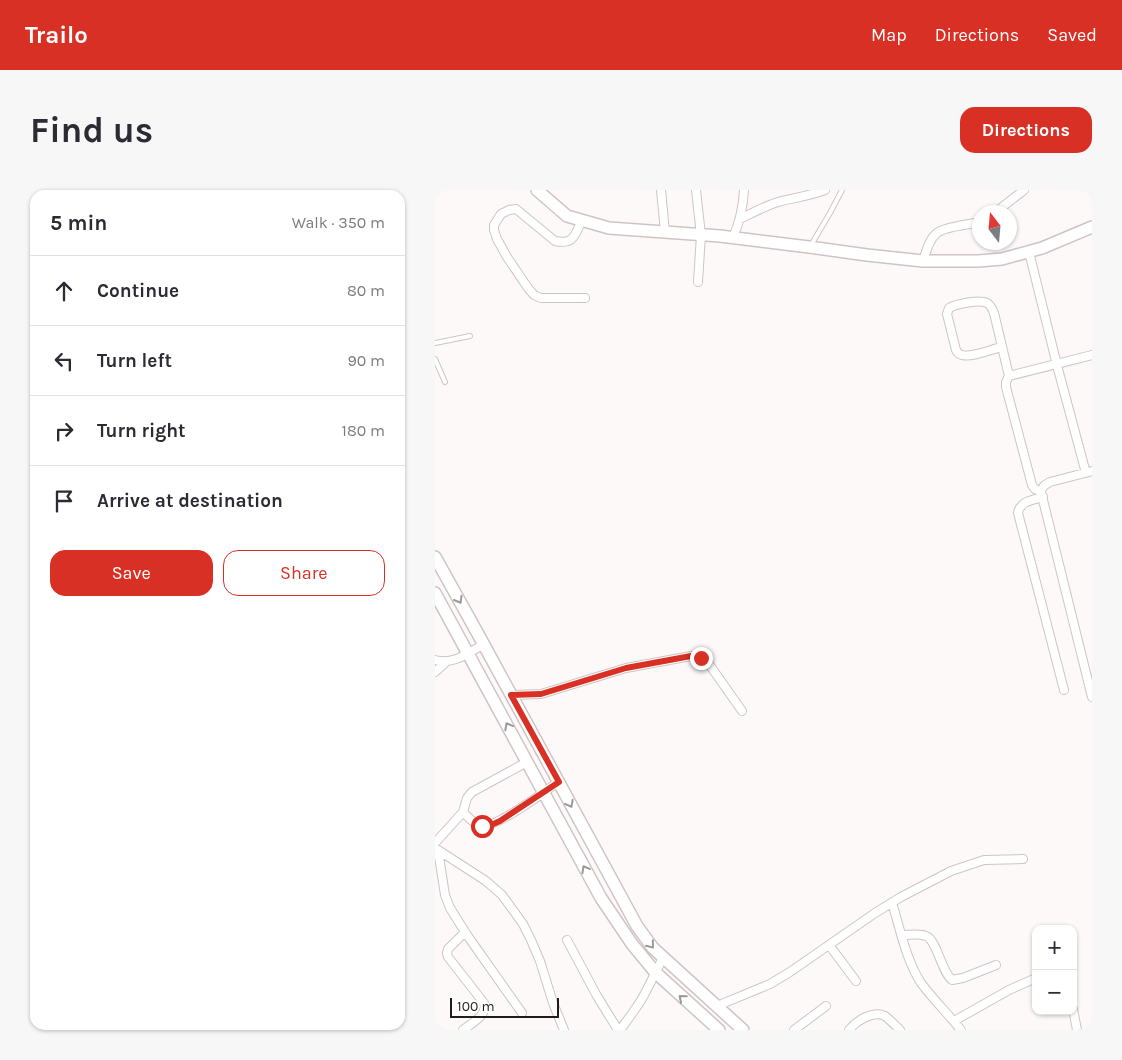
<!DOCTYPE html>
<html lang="en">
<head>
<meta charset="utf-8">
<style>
  body { margin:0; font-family:Karla,sans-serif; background:#f7f7f7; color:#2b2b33 }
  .controls { position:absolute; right:15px; bottom:15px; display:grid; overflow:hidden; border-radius:10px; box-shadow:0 1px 4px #0004 }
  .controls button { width:45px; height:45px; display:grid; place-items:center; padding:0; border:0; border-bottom:1px solid #e1e1e2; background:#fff; color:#2b2b33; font:25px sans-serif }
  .compass { position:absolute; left:537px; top:15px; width:45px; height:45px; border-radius:50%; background:#fff; box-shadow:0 1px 4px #0004; rotate:344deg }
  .scale { position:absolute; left:15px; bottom:12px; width:109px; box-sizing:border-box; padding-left:5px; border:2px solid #211d1c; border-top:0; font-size:14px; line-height:18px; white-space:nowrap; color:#211d1c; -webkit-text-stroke:4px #fff; paint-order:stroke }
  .stop { position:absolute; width:15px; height:15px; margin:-11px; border:4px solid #d93025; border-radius:50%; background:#fff }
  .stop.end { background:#d93025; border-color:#fff; box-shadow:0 1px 5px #0008 }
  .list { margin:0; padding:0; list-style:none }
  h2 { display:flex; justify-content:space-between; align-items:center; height:65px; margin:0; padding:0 20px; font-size:21px }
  h2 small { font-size:16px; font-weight:400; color:#7c7c81 }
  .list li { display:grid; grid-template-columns:32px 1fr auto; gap:15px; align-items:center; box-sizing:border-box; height:70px; padding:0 20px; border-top:1px solid #e1e1e2 }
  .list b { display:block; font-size:19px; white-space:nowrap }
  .list em { font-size:16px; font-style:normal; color:#7c7c81 }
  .actions { display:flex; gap:10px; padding:15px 20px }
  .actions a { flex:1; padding:11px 0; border:1px solid #d93025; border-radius:15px; text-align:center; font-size:18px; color:#d93025 }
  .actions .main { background:#d93025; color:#fff }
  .icon { flex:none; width:28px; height:28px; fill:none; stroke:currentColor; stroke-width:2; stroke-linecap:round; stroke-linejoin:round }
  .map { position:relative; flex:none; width:657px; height:840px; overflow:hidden; border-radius:15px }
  header { display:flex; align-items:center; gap:30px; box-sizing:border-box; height:70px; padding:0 25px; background:#d93025; color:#fff }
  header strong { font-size:24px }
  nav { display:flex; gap:28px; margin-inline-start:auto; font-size:18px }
  .intro { display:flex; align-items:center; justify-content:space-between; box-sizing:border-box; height:120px; padding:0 30px }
  h1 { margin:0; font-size:35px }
  .button { padding:12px 22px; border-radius:15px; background:#d93025; color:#fff; font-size:18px; font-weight:700 }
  main { display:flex; gap:30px; padding:0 30px }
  aside { flex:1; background:#fff; border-radius:15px; box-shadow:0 1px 4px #0004 }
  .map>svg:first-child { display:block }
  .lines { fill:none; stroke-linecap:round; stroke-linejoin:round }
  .lane-casing { stroke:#cfc4c3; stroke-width:6 }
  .street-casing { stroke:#cfc4c3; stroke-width:10 }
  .secondary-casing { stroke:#cfc4c3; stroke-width:14 }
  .lane { stroke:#fff; stroke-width:4 }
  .street { stroke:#fff; stroke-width:8 }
  .secondary { stroke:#fff; stroke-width:11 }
  .oneway { stroke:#9b9999 }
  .route { stroke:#d93025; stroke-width:6 }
</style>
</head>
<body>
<header>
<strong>Trailo</strong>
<nav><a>Map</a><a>Directions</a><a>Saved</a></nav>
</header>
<div class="intro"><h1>Find us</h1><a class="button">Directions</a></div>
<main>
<aside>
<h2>5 min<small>Walk · 350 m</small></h2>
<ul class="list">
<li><svg class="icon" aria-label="ahead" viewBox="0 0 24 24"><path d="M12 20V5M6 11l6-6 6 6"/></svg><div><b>Continue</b></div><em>80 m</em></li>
<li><svg class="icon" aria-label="left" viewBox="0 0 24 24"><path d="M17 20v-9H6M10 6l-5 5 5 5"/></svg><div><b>Turn left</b></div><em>90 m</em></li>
<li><svg class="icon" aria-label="right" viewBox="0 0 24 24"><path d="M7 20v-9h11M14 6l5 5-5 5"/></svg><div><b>Turn right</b></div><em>180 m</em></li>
<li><svg class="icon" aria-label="arrive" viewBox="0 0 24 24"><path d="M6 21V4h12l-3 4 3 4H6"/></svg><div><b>Arrive at destination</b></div></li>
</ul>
<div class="actions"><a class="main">Save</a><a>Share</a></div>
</aside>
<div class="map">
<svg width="657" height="840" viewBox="0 0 657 840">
  <rect width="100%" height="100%" fill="#fef9f9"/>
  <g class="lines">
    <g class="lane-casing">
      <path id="lane" d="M 376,55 L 395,23 L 407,0
        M 0,153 L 35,146
        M 0,169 L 10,192"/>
    </g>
    <g class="street-casing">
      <path id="street" d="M 226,0 L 230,42
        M 261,0 L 266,45 L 263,92
        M 561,22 L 589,0
        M 305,29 C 317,23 330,16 343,12 C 358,8 374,6 390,0
        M 147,30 C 140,45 139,55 120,51 L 81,19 L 74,20 L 66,24 L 59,35 L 59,40 L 62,49 L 72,67 L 93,98 L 99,105 L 106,108 L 150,108
        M 298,47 C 305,32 308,17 309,0
        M 594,62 L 623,179 L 651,283
        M 488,71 C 491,62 494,49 502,43 C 509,37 531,35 540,33 L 544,32
        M 567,157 C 557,159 536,168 527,165 C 523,164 523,163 521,160 L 512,124 L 514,118 C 521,114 545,109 552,113 C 556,115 557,119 559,123 L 574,186
        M 657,281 L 615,292 C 610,295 607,296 606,302 L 657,507
        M 606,302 L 600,299 L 597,295 L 571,197 L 571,192 L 574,186 L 657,165
        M 608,307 C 598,310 585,311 583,323 L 629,500
        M 0,470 C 19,475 33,463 49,454
        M 0,482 L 11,472
        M 77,505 L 106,504 L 191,478 L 256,466 L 266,468 L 274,474 L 307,521
        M 28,622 C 33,627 39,634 46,636 C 59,639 111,601 123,592
        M 0,653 L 28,622 L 32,608 L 37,602 L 92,572
        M 0,658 L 51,691 L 67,705 L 88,734 L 96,750 L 105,771 L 118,813 L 129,840
        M 3,660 L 10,705 L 15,718 L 32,745 L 87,823
        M 457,713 C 465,738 471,770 486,793 C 497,808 514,825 526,840
        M 467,745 C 475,745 484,743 491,746 C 502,750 506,781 517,790 L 528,788 L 561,775
        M 132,750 L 162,806 L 183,840
        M 394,755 L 421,791
        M 282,816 L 335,794 L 355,782 L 440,723 L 466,707 L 516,681 L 549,670 L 588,669
        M 638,819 L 642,840
        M 519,831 L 574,800 L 601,788
        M 28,840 C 37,833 53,825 49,813 L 13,767 L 12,763 L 13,759 L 30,742
        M 185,840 C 193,829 201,819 208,807 C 215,794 221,781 228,768
        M 359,840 L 391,816
        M 414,840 C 421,831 438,820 450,826 C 455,830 461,836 465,840"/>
    </g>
    <g class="secondary-casing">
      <path id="secondary" d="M 102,0 L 132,26 L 174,38 L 285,46 L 374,57 L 432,65 L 488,71 L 543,71 L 567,69 L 607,58 L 657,37
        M 0,367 L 43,444 L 202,736 L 218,758 L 308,840
        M 0,403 L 166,708 L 197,754 L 220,782 L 284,840"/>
    </g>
    <use href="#lane" class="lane"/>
    <use href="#street" class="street"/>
    <use href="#secondary" class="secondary"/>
  </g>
  <defs><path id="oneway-chevron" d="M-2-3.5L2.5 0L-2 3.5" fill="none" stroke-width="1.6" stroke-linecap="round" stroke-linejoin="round" transform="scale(1.25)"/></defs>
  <g class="oneway">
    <use href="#oneway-chevron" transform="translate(24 410) rotate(60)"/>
    <use href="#oneway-chevron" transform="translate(73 536) rotate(-118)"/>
    <use href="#oneway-chevron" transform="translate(135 614) rotate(62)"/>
    <use href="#oneway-chevron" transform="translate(150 679) rotate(-119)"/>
    <use href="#oneway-chevron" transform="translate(216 755) rotate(51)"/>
    <use href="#oneway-chevron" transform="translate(247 808) rotate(-139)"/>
  </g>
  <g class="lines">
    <path class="route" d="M 47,636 L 54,636 L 65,631 L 124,592 L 76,505 L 106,504 L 191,478 L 256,466 L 266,468"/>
  </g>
</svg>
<div class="controls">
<button>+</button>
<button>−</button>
</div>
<svg class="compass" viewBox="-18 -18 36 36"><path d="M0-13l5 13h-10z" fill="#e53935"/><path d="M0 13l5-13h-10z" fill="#7c7c81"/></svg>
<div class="scale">100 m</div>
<div class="stop" style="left:47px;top:636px"></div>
<div class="stop end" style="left:266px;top:468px"></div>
</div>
</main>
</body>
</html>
